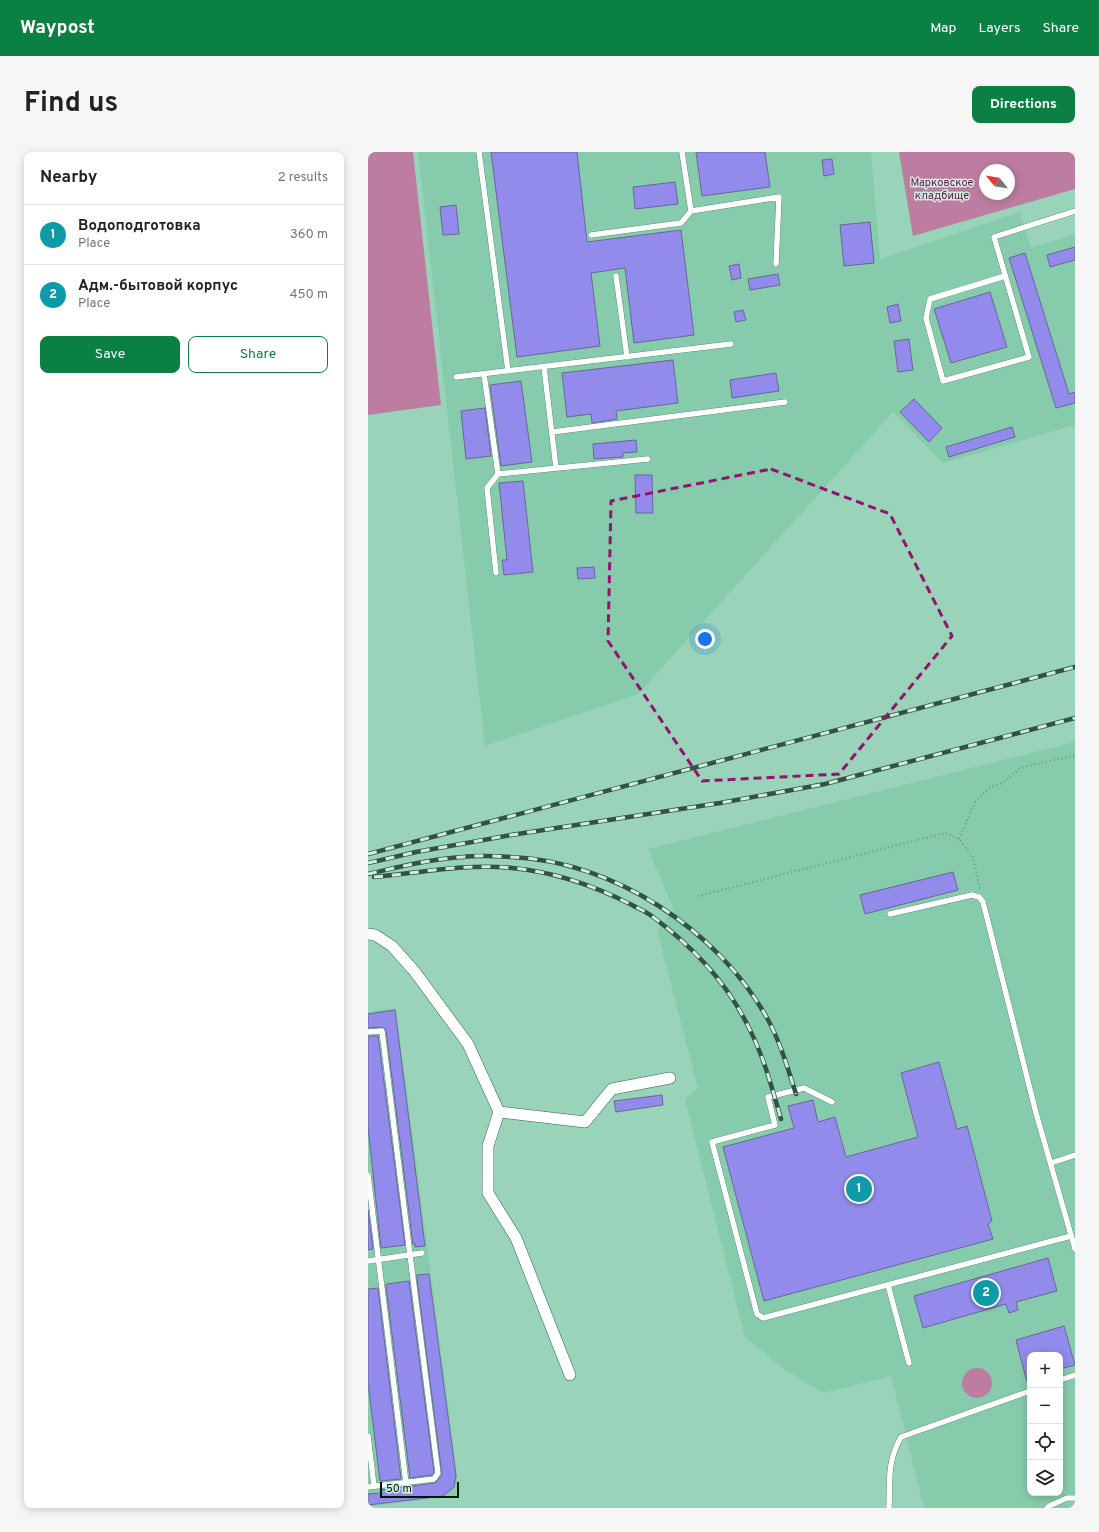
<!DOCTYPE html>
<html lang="en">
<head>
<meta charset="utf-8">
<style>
  body { margin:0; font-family:Overpass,sans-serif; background:#f6f6f6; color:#222 }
  .controls { position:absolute; right:12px; bottom:12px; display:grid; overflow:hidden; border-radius:8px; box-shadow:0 2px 10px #0003 }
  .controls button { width:36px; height:36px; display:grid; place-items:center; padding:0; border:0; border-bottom:1px solid #e0e0e0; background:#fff; color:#222; font:20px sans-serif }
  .compass { position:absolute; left:611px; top:12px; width:36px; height:36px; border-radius:50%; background:#fff; box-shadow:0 2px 10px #0003; rotate:300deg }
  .scale { position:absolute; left:12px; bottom:10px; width:79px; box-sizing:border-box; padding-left:4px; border:2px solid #02180f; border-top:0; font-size:11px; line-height:14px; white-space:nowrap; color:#02180f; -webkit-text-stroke:3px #d0eddf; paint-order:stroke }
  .you { position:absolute; left:337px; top:487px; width:14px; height:14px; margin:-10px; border:3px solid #fff; border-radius:50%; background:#1a73e8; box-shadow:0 0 0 6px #1a73e833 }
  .badge { display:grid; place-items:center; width:26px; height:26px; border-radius:50%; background:#0b8043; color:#fff; font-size:13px; font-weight:700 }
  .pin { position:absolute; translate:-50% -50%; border:2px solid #fff; box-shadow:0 1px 4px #0006 }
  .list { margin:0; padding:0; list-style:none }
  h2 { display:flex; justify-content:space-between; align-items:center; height:52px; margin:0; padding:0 16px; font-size:17px }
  h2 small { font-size:13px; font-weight:400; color:#767676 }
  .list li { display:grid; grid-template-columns:26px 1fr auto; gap:12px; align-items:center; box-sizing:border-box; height:60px; padding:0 16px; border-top:1px solid #e0e0e0 }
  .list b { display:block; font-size:15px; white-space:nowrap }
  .list p { margin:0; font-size:13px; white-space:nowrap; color:#767676 }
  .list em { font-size:13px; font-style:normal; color:#767676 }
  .actions { display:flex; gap:8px; padding:12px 16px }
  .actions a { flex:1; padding:9px 0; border:1px solid #0b8043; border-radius:8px; text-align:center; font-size:14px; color:#0b8043 }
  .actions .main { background:#0b8043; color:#fff }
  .icon { flex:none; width:22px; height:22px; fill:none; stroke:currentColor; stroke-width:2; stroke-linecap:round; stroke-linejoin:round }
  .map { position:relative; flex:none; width:707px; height:1356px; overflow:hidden; border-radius:8px }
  header { display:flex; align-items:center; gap:24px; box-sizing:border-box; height:56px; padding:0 20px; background:#0b8043; color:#fff }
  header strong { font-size:19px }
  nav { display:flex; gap:22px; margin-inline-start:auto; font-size:14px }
  .intro { display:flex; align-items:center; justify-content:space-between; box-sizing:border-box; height:96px; padding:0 24px }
  h1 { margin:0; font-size:28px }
  .button { padding:10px 18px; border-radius:8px; background:#0b8043; color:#fff; font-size:14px; font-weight:700 }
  main { display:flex; gap:24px; padding:0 24px }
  aside { flex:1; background:#fff; border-radius:8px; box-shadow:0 2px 10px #0003 }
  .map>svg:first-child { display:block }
  .built { fill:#87cbad; fill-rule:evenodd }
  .green { fill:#bd7da1; fill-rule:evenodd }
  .building { fill:#928bec; stroke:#686795 }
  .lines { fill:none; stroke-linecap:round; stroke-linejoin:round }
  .lane-casing { stroke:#2c654f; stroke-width:6 }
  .street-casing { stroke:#2c654f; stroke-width:12 }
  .path { stroke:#679580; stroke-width:2; stroke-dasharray:1 3; stroke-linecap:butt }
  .lane { stroke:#fff; stroke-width:5.5 }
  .street { stroke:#fff; stroke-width:11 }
  .rail-casing { stroke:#315344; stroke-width:4.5 }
  .rail { stroke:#d0eddf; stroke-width:3; stroke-dasharray:9; stroke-linecap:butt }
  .marked { fill:none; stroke:#94136c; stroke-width:3; stroke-dasharray:8 5; stroke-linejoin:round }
  .labels { text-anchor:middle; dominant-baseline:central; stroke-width:3; stroke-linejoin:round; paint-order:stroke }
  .park-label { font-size:11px; fill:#6d1550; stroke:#d0eddf }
</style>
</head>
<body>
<header>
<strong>Waypost</strong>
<nav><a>Map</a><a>Layers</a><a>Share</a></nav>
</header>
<div class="intro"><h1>Find us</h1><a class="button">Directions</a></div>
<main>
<aside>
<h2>Nearby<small>2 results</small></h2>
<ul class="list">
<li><span class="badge" style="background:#0f9aa8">1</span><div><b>Водоподготовка</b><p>Place</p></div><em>360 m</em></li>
<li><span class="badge" style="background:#0f9aa8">2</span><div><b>Адм.-бытовой корпус</b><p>Place</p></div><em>450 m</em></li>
</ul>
<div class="actions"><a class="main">Save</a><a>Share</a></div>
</aside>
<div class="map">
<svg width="707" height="1356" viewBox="0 0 707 1356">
  <rect width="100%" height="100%" fill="#99d3b9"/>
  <path class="built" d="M 50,0 L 503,0 L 512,107 L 652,60 L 663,96 L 707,82 L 707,273 L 575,311 L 525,260 L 270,542 L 117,594 Z
    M 707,590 L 707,1356 L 556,1356 L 523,1224 L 455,1241 L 416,1217 L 377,1185 L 317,947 L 330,936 L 289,778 L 306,758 L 280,697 ZM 662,1203 L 692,1203 L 692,1341 L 662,1341 Z
    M 28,856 L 92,1343 L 0,1355 L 0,860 Z"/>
  <path class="green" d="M 0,0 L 45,0 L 73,253 L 0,263 Z
    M 531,0 L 707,0 L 707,37 L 545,84 ZM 617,18 L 641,18 L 641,42 L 617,42 Z
    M594 1231a15 15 0 1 1 30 0a15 15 0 1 1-30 0Z"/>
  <path class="building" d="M 123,0 L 209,0 L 219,90 L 313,78 L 326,183 L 266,191 L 257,116 L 223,121 L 232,194 L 149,205 Z
    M 328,0 L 397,0 L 402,35 L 334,44 Z
    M 464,7 L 466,22 L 456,24 L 454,8 Z
    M 307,30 L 310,52 L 267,57 L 265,35 Z
    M 88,53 L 91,82 L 75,83 L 72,55 Z
    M 502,70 L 506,111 L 476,114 L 472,73 Z
    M 707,95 L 707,108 L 682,115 L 679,103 Z
    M 657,101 L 701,242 L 707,240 L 707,251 L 688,256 L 641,106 Z
    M 371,112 L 373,126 L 364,128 L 361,114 Z
    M 410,122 L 412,133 L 382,138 L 380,127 Z
    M 622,140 L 639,195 L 583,211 L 566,157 Z
    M 530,152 L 533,169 L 522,171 L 519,155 Z
    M 375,158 L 378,168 L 368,170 L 366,160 Z
    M 541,187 L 545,218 L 530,220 L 526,189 Z
    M 305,208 L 310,251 L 248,259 L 249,267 L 224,271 L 223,262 L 199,265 L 194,221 Z
    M 408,221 L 411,239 L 364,246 L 362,228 Z
    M 153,229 L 164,310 L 133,314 L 122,233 Z
    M 546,247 L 574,276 L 561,290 L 532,260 Z
    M 117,256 L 123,304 L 98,307 L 93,259 Z
    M 644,275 L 647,285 L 581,305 L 578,295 Z
    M 268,288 L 269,300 L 255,301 L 255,305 L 226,307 L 225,292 Z
    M 267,323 L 284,323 L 285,361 L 268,361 Z
    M 155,329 L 165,420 L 136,423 L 134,408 L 139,408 L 131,331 Z
    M 226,415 L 227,426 L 210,427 L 209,416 Z
    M 585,720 L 590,738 L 497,762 L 492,743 Z
    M 27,858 L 57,1094 L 47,1095 L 47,1092 L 45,1092 L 18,878 L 14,875 L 0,876 L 0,862 Z
    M 0,884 L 10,884 L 37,1093 L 13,1096 L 0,975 Z
    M 571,910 L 589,977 L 599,974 L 624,1069 L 620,1072 L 625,1087 L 396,1149 L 355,995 L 426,976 L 420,954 L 445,948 L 450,970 L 467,965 L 478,1005 L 550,985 L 533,921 Z
    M 294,943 L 295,953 L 248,960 L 246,949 Z
    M 0,1058 L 5,1097 L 0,1098 Z
    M 680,1106 L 689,1139 L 648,1150 L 650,1158 L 641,1161 L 638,1152 L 555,1176 L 546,1144 Z
    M 61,1122 L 88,1324 L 86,1335 L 75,1344 L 0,1353 L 0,1342 L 13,1341 L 13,1338 L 67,1331 L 74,1323 L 49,1127 L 49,1123 Z
    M 41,1129 L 66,1320 L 64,1323 L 42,1326 L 18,1134 L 19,1132 Z
    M 10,1136 L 33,1327 L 12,1329 L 0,1231 L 0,1137 Z
    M 696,1174 L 707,1213 L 692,1217 L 692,1203 L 662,1203 L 662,1229 L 659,1230 L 648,1188 Z"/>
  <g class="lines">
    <g class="lane-casing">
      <path id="lane" d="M 111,0 L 140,219
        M 314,0 L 323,59 L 411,45 L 408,112
        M 223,83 L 313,71 L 323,59
        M 248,124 L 259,205
        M 637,124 L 562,147 L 558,166 L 575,229 L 661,205 L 626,85 L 707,59
        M 176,215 L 188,316
        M 116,222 L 130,322 L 280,307
        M 88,225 L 363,192
        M 184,280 L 417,250
        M 128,421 L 119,336 L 130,322
        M 522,762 L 604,743 L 611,745 L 615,750 L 668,961 L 707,1097
        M 0,880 L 14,879 L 42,1103 L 70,1321 L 66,1327 L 0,1335
        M 464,950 L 436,936 L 400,945 L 407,973 L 344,990 L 389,1162 L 395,1166 L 703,1084
        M 683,1011 L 707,1003
        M 0,1023 L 38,1331
        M 0,1109 L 54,1101
        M 520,1133 L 541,1211
        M 692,1228 L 707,1223
        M 0,1284 L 6,1334
        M 521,1356 C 522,1328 519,1310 533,1285 L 662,1239
        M 679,1356 L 681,1354 L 699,1346 L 707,1346"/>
    </g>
    <g class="street-casing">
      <path id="street" d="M 0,782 L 7,783 L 24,794 L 47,820 L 100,892 L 131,960 L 120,994 L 120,1041 L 148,1086 L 202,1223
        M 131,960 L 217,970 L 244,937 L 302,926"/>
    </g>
    <path class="path" d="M 591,687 L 607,650 L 621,636 L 634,631 L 652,616 L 707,603
      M 330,744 L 577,681 L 591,687 L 605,705 L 612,737"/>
    <use href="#lane" class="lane"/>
    <use href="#street" class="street"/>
    <g class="rail-casing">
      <path id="rail" d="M 0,702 L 707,515
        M 0,711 L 48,700 L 143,683 L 352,651 L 457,632 L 707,566
        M 0,722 C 31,715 63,707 95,705 C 111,703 128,704 143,705 C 245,709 350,778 399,866 C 412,889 420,917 428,942
        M 6,725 C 52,721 98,711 144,716 C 187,720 227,734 264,753 C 271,757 279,760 285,765 C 324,794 360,832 381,876 C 396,905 404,936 413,967"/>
    </g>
    <use href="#rail" class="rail"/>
  </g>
  <path class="marked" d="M 403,317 L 522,362 L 584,484 L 471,622 L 334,629 L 240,489 L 243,349 Z"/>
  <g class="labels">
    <g class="park-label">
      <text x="574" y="31">Марковское<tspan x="574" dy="13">кладбище</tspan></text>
    </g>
  </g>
</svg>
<div class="controls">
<button>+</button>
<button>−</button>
<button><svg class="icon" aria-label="locate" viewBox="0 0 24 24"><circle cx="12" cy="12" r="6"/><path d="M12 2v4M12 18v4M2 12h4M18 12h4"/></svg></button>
<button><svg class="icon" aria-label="layers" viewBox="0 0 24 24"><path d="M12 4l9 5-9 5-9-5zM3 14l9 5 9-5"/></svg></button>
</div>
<svg class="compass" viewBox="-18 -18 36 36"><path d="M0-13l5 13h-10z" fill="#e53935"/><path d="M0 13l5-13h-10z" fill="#767676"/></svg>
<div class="scale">50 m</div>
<div class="you"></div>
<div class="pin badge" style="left:491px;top:1037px;background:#0f9aa8">1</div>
<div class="pin badge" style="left:618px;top:1141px;background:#0f9aa8">2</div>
</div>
</main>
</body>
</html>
